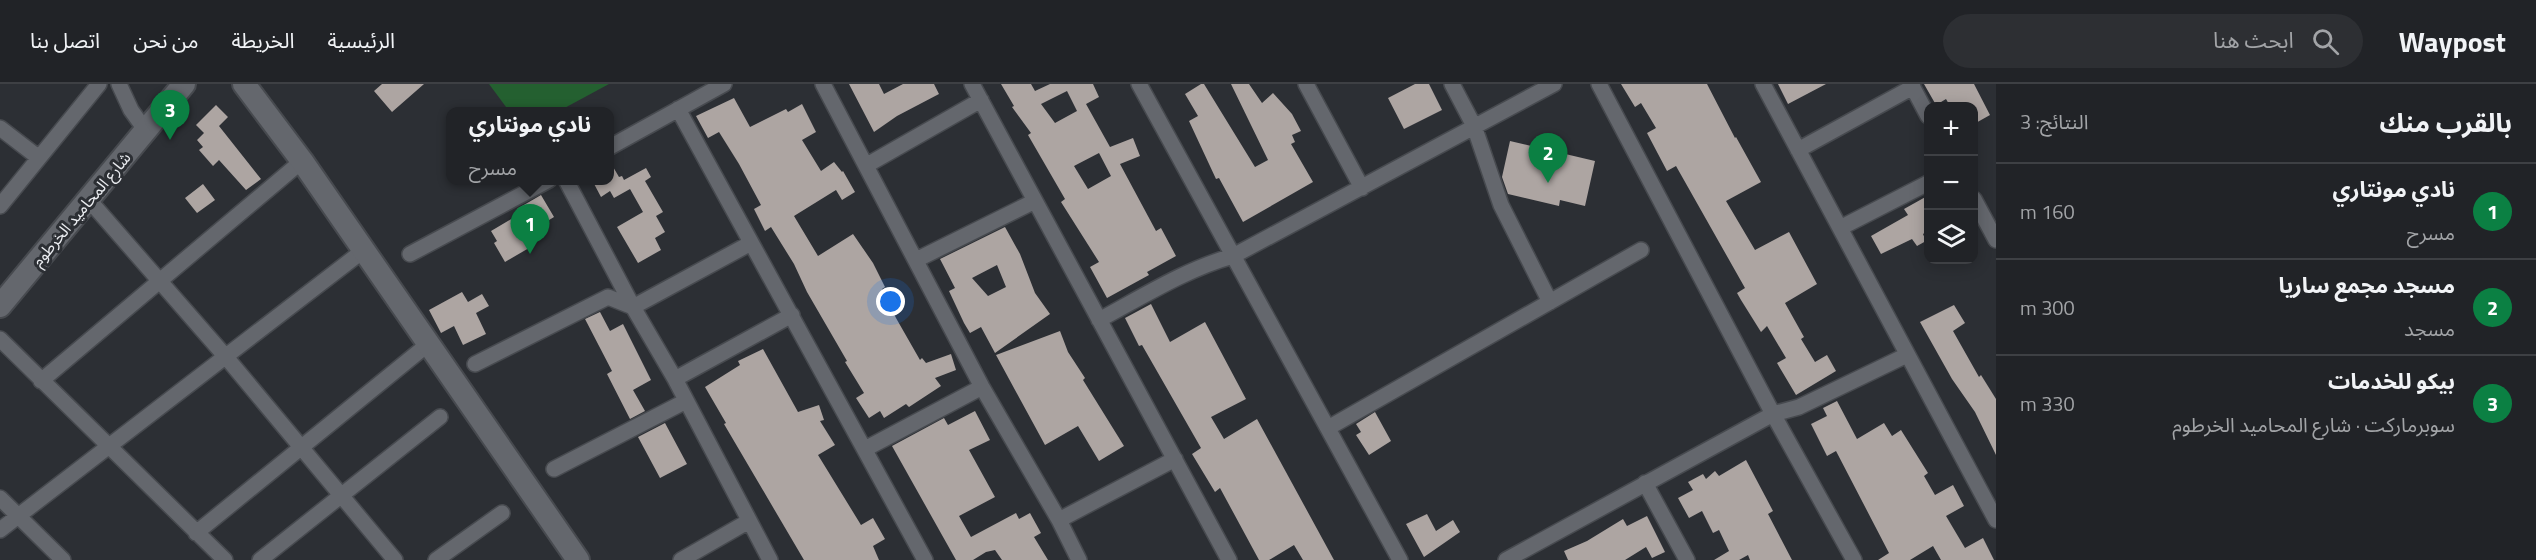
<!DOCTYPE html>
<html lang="ar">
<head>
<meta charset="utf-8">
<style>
  body { margin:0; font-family:"Titillium Web","Noto Sans Arabic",sans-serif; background:#2d2f33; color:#f1f3f6; direction:rtl }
  .controls { position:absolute; right:18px; top:18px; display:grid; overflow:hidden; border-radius:12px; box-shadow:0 3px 15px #0003 }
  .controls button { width:54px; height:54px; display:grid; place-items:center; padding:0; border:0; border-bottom:2px solid #3e4044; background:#212327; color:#f1f3f6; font:30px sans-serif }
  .you { position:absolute; left:891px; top:218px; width:21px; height:21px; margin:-15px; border:4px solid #fff; border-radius:50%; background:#1a73e8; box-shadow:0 0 0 9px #1a73e833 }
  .badge { display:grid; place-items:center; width:39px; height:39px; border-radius:50%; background:#0b8043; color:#fff; font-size:20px; font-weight:700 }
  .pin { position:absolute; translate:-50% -50px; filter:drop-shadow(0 2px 3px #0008) }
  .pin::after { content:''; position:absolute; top:32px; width:21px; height:18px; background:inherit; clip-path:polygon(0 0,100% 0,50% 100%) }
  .popup { position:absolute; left:446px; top:23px; width:168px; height:78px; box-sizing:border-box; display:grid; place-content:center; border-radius:12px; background:#212327; filter:drop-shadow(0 2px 4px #0005); font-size:20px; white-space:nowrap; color:#a2a4a7 }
  .popup b { font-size:22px; color:#f1f3f6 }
  .popup::after { content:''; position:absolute; left:50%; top:100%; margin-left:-12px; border:12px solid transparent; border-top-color:#212327 }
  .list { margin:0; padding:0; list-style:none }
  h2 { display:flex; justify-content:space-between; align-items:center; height:78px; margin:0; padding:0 24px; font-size:26px }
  h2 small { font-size:20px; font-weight:400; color:#a2a4a7 }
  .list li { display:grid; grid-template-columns:39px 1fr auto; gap:18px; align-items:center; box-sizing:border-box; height:96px; padding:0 24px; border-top:2px solid #3e4044 }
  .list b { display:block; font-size:22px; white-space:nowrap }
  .list p { margin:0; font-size:20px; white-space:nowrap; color:#a2a4a7 }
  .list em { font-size:20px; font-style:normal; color:#a2a4a7 }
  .icon { flex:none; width:33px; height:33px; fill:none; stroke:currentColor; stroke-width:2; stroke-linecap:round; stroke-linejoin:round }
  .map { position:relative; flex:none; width:1996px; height:476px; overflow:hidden; direction:ltr }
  header { display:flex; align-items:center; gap:36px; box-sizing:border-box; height:84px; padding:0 30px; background:#212327; border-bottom:2px solid #3e4044 }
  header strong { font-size:28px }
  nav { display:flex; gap:33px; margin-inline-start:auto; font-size:21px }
  .search { width:420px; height:54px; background:#2d2f33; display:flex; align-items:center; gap:15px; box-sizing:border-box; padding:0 21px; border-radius:33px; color:#a2a4a7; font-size:22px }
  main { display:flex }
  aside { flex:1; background:#212327 }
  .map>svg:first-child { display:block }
  .green { fill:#246030 }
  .building { fill:#ada5a2; fill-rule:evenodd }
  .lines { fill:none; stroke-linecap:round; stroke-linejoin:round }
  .street-casing { stroke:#474a4f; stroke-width:18 }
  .secondary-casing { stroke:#474a4f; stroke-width:26 }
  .street { stroke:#64676d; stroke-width:15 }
  .secondary { stroke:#64676d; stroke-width:22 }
  .labels { text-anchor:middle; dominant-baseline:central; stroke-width:6; stroke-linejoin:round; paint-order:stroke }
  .street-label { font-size:16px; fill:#eaecf0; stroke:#2c2f34 }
</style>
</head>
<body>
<header>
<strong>Waypost</strong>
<div class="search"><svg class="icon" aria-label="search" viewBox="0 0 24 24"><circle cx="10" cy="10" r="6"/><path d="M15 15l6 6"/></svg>ابحث هنا</div>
<nav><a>الرئيسية</a><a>الخريطة</a><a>من نحن</a><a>اتصل بنا</a></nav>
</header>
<main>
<aside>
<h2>بالقرب منك<small>النتائج: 3</small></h2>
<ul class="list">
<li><span class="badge">1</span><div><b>نادي مونتاري</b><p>مسرح</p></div><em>160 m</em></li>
<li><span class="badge">2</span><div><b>مسجد مجمع ساريا</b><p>مسجد</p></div><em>300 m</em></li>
<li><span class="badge">3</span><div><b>بيكو للخدمات</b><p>سوبرماركت · شارع المحاميد الخرطوم</p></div><em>330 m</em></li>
</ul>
</aside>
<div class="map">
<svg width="1996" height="476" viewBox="0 0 1996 476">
  <rect width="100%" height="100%" fill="#2c2f34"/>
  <path class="green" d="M 489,0 L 609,0 L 559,27 L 509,27 Z"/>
  <path class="building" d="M 382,0 L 424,0 L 392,28 L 374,7 Z
    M 849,0 L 879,0 L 884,10 L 903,0 L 934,0 L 939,10 L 897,32 L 874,48 Z
    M 1001,0 L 1031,0 L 1035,7 L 1050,0 L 1093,0 L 1099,13 L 1086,20 L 1110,63 L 1133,54 L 1140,72 L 1120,80 L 1156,147 L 1161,144 L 1176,172 L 1147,188 L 1149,191 L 1107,214 L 1090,183 L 1099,178 L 1061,118 L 1065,115 L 1028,51 L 1031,49 L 1012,23 L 1014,22 ZM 1067,7 L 1077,27 L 1055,39 L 1041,20 ZM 1099,69 L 1111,92 L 1088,105 L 1074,82 Z
    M 1201,0 L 1204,0 L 1255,83 L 1268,76 L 1231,0 L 1249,0 L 1262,19 L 1273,9 L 1292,30 L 1301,47 L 1292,51 L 1295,58 L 1291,60 L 1313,98 L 1243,138 L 1219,94 L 1216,95 L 1189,37 L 1198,32 L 1185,10 Z
    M 1415,0 L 1429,0 L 1442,26 L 1404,45 L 1388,14 Z
    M 1621,0 L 1707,0 L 1735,54 L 1736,53 L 1761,98 L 1726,117 L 1755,166 L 1789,148 L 1817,200 L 1785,219 L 1804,253 L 1801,255 L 1815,278 L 1827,271 L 1836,287 L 1796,311 L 1777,279 L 1786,274 L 1767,242 L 1761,248 L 1741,216 L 1737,209 L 1745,204 L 1676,82 L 1667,87 L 1647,49 L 1656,44 L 1641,19 L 1635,23 Z
    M 1778,0 L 1826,0 L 1788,20 Z
    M 1924,0 L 1974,0 L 1990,31 L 1974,40 L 1974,22 L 1950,22 L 1946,15 L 1936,21 Z
    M 734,14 L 750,43 L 786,25 L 788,28 L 802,20 L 816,48 L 802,56 L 821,87 L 834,78 L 842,88 L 843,87 L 855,108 L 842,116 L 836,106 L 794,132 L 818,172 L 853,150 L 873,179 L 885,203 L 882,205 L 896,234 L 920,276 L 922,274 L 926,279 L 951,270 L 956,286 L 935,294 L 941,302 L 909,323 L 906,320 L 884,334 L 880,327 L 869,334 L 856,314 L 864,309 L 845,278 L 847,277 L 807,208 L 794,180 L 771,143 L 765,147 L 754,125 L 761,121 L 739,80 L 719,48 L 708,54 L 696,32 Z
    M 216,21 L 228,33 L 219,42 L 261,95 L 246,106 L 219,76 L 213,82 L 199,66 L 203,63 L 197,56 L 204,49 L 196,41 Z
    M 1510,57 L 1595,77 L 1585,122 L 1560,116 L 1559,122 L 1508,110 L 1502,93 Z
    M 609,76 L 619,93 L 622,92 L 624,96 L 646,84 L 651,93 L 645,97 L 663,128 L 656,132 L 665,148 L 655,154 L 661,166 L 638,179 L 617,143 L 643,128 L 630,105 L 614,114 L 610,107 L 601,113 L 592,96 L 609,96 Z
    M 203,100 L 215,116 L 197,129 L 185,114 Z
    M 541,111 L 554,133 L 523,152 L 529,164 L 505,178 L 494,159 L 497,157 L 491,147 L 520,130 L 517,125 Z
    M 1929,111 L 1929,146 L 1923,150 L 1926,157 L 1917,162 L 1912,155 L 1881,170 L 1871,152 L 1908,131 L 1904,125 Z
    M 1005,143 L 1020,170 L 1035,209 L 1050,230 L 995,269 L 981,243 L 970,249 L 964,239 L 949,207 L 955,204 L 940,175 ZM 997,181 L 1006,203 L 988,212 L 972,194 Z
    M 462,208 L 468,218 L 482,210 L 489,222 L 476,229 L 486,250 L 463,261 L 454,242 L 441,249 L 429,226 Z
    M 1151,220 L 1170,258 L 1205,238 L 1246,315 L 1211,333 L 1224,355 L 1257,335 L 1334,476 L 1303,476 L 1294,461 L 1269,476 L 1259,476 L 1220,404 L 1215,408 L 1192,370 L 1201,364 L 1142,261 L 1139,262 L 1125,234 Z
    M 1954,221 L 1965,239 L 1953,247 L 1979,293 L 1981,291 L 1996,315 L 1996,371 L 1975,328 L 1952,295 L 1920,238 Z
    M 600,228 L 610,247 L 623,240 L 651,296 L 633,306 L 645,327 L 630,335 L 607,290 L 612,287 L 585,235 Z
    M 1060,247 L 1068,268 L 1085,294 L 1083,296 L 1124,362 L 1099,377 L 1078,342 L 1045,361 L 996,271 Z
    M 763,265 L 798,328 L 819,321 L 824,336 L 820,337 L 835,361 L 818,371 L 861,441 L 873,434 L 885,455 L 873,462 L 879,476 L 804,476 L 724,340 L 726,339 L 705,303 L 740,281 L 738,277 Z
    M 1837,317 L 1857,355 L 1884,339 L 1892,352 L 1901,346 L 1928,389 L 1924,392 L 1935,411 L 1953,401 L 1964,422 L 1946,432 L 1965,464 L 1983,454 L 1994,476 L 1941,476 L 1933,462 L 1910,476 L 1878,476 L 1889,469 L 1836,367 L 1827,372 L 1811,340 L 1827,332 L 1823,324 Z
    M 975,327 L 990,356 L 969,366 L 995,413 L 959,432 L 971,453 L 1016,429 L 1019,435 L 1030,429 L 1041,449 L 1034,453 L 1048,476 L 1002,476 L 995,466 L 986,468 L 973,476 L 956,476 L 892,362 L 944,334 L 948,341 Z
    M 1375,328 L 1391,357 L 1369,371 L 1356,351 L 1361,348 L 1356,340 Z
    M 665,339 L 687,380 L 660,394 L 638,353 Z
    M 1746,376 L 1773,427 L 1768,430 L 1792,476 L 1750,476 L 1748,471 L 1739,476 L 1714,476 L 1729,467 L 1719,446 L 1713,449 L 1702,427 L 1689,434 L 1678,414 L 1693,406 L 1688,398 L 1703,390 L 1706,395 L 1715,387 L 1719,392 Z
    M 1427,430 L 1436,447 L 1453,436 L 1460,448 L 1424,473 L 1406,440 Z
    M 1647,432 L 1665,468 L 1652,474 L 1646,463 L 1625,476 L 1568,476 L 1564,467 L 1587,457 L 1623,435 L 1627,442 Z"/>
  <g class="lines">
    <g class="street-casing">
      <path id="street" d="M 119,0 L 131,26 L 146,47
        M 823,0 L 982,303 L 1059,436 L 1079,476
        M 972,0 L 1229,476
        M 1139,0 L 1400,476
        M 1306,0 L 1362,104
        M 1452,0 L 1474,42 L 1501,121 L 1550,218
        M 1599,0 L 1773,330 L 1854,476
        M 1763,0 L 1996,436
        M 1911,0 L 1928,32
        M 678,25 L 925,476
        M 0,44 L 39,74
        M 610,63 L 724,0
        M 1798,66 L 1913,3
        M 867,81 L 981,16
        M 566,96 L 633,223 L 675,295 L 770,476
        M 1974,115 L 1996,156
        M 89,116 L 226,273 L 395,476
        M 0,122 L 99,0
        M 1840,144 L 1928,99
        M 410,170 L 549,96
        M 916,176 L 1035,117
        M 1099,236 C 1142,213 1186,185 1233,172 L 1554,0
        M 0,255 L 225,476
        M 475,280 L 608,213 L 633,223 L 751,159
        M 675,295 L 792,231
        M 41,297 L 302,77
        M 1328,344 L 1641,166
        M 865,365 L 982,303
        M 554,385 L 686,317
        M 1645,399 L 1687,476
        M 0,414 L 63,476
        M 1059,436 L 1175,375
        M 0,446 L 364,166
        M 196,449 L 427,261
        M 260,476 L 440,333
        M 436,476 L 502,429
        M 681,476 L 749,437
        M 1506,476 L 1773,330 L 1799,323 L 1907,271"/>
    </g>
    <g class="secondary-casing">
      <path id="secondary" d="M 244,0 L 302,77 L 578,476
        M 0,222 L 184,0"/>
    </g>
    <use href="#street" class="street"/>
    <use href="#secondary" class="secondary"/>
  </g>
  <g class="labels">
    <g class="street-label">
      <text transform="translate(81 125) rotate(-50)">شارع المحاميد الخرطوم</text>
    </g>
  </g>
</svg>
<div class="controls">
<button>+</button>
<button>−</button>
<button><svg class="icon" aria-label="layers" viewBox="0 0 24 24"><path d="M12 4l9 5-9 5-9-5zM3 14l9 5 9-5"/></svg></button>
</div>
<div class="you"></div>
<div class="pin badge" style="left:530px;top:170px">1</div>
<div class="popup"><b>نادي مونتاري</b>مسرح</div>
<div class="pin badge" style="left:1548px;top:99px">2</div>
<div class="pin badge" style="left:170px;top:56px">3</div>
</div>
</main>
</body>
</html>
